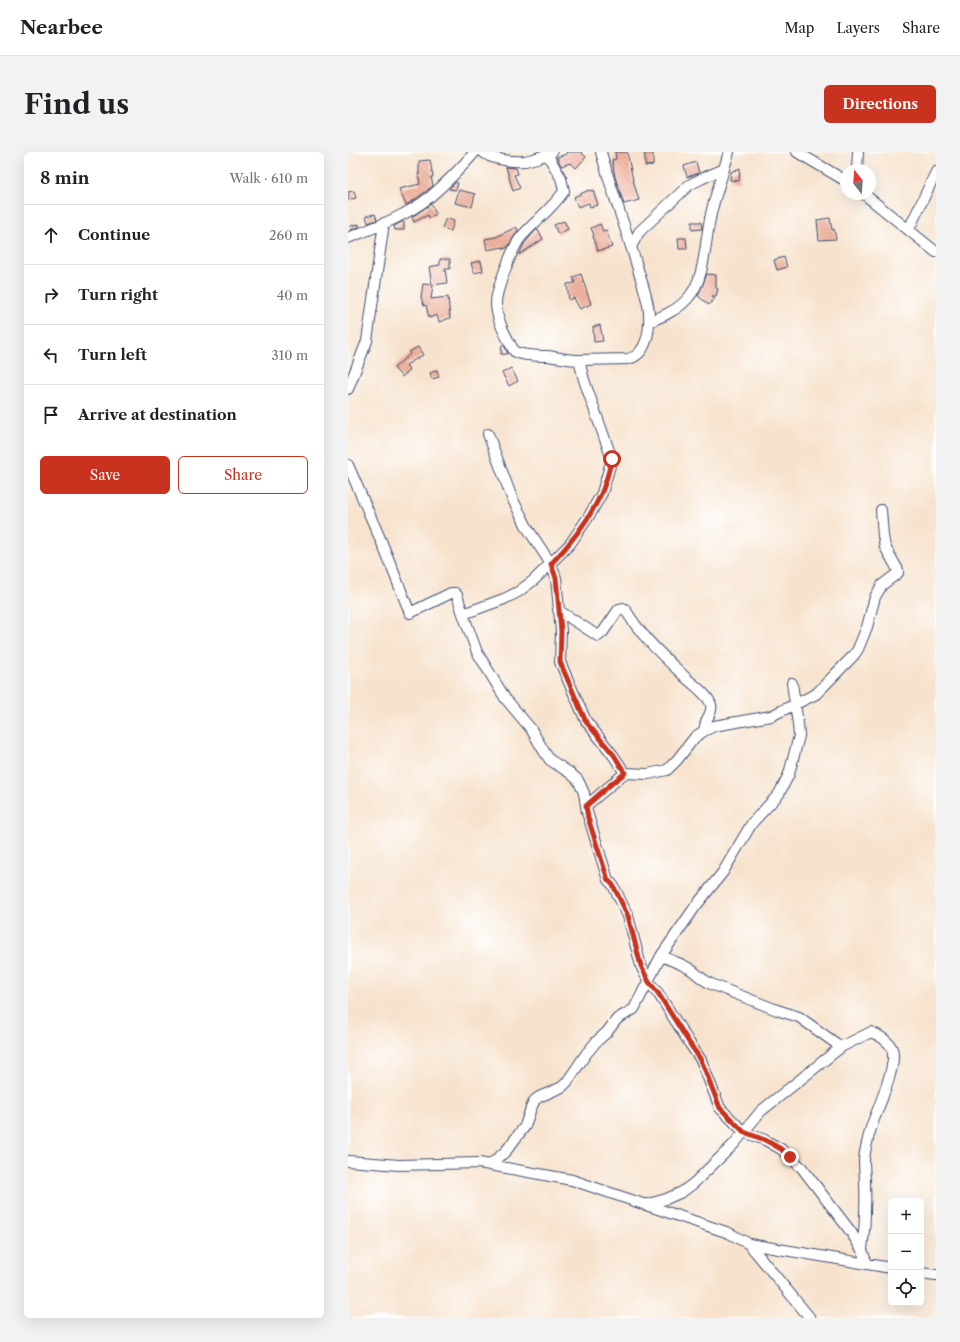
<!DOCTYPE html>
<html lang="en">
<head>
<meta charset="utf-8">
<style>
  body { margin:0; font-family:"Libre Caslon Text",serif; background:#f2f2f2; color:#202124 }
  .controls { position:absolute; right:12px; bottom:12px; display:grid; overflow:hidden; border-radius:6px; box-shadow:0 4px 16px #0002 }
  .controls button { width:36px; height:36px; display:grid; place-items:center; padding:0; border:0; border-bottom:1px solid #e0e0e0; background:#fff; color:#202124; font:20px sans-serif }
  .compass { position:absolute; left:492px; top:12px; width:36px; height:36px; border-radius:50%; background:#fff; box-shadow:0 4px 16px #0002; rotate:343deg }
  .stop { position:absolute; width:12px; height:12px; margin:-9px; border:3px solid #c8321e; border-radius:50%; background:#fff }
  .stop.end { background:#c8321e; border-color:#fff; box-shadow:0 1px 4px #0008 }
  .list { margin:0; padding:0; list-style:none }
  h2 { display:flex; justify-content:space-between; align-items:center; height:52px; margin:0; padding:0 16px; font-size:17px }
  h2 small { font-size:13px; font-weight:400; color:#757577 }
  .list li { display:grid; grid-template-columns:26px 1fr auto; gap:12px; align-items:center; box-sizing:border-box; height:60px; padding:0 16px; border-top:1px solid #e0e0e0 }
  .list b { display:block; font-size:15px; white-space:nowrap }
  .list em { font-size:13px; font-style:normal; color:#757577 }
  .actions { display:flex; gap:8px; padding:12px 16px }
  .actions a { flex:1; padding:9px 0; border:1px solid #c8321e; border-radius:6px; text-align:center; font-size:14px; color:#c8321e }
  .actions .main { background:#c8321e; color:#fff }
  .icon { flex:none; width:22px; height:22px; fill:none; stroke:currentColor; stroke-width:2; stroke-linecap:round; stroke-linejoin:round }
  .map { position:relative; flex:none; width:588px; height:1166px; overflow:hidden; border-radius:6px }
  header { display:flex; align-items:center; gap:24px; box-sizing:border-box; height:56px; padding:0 20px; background:#fff; border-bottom:1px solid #e0e0e0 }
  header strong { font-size:19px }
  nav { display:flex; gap:22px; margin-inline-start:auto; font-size:14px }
  .intro { display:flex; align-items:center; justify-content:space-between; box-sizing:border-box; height:96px; padding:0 24px }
  h1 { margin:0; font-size:28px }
  .button { padding:10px 18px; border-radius:6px; background:#c8321e; color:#fff; font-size:14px; font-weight:700 }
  main { display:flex; gap:24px; padding:0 24px }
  aside { flex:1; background:#fff; border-radius:6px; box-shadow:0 4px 16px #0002 }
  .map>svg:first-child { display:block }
  .building { fill:url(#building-back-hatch) }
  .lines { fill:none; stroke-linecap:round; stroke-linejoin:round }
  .minor-casing { stroke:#3c4a6f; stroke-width:12 }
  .minor { stroke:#fff; stroke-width:10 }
  .route { stroke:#c8321e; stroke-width:5 }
</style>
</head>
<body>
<header>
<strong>Nearbee</strong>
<nav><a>Map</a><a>Layers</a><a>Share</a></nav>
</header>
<div class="intro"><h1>Find us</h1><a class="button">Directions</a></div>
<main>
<aside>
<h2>8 min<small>Walk · 610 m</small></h2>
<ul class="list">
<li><svg class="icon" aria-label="ahead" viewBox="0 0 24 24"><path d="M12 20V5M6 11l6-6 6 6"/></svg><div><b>Continue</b></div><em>260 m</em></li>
<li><svg class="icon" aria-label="right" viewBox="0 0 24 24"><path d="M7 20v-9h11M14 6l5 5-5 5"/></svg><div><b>Turn right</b></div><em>40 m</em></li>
<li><svg class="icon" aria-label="left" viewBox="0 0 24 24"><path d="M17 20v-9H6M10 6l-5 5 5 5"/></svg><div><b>Turn left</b></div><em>310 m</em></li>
<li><svg class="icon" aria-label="arrive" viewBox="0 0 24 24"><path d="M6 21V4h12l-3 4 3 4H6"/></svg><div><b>Arrive at destination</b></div></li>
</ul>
<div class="actions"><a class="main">Save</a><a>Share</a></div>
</aside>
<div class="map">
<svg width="588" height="1166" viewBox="0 0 588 1166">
  <defs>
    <pattern id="building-back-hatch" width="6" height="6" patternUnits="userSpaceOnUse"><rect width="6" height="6" fill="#f1b29e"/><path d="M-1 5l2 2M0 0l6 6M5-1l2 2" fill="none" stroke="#ce998a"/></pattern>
  </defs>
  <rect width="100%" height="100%" fill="#fff"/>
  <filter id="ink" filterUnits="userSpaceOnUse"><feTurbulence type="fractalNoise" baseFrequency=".025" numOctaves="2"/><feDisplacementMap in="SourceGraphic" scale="8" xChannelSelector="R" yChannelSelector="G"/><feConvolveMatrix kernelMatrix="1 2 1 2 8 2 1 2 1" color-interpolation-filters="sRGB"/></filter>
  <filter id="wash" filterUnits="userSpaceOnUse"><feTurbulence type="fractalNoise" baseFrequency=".012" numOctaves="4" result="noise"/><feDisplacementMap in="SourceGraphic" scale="16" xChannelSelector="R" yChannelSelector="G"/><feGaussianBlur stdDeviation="0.9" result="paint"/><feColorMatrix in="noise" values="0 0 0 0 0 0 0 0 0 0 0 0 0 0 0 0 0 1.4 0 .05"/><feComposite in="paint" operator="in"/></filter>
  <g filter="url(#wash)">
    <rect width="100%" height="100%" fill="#f7e3cd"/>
    <g id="blocks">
      <path class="building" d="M 218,0 L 233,0 L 238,5 L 228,16 L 223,11 L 213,14 L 209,5 L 219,2 Z
        M 267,0 L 279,0 L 285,28 L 291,48 L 276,52 L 267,25 L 264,8 L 268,7 Z
        M 297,1 L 305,2 L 305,13 L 297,14 Z
        M 82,8 L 85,25 L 83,25 L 85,34 L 69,46 L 58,53 L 51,37 L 72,32 L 70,22 L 71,22 L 71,9 Z
        M 348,10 L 351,21 L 339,25 L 336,14 Z
        M 158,15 L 168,16 L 170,22 L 166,23 L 172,36 L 165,39 Z
        M 392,16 L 391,29 L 382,28 L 383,20 Z
        M 108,30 L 110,31 L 108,38 L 101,37 Z
        M 111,38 L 127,42 L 124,55 L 107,51 Z
        M 241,38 L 242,39 L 245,38 L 250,53 L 242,55 L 241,51 L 230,55 L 226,45 Z
        M 6,39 L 8,46 L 0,48 L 0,40 Z
        M 83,52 L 88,62 L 81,66 L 80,63 L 66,70 L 64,65 Z
        M 27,62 L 29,68 L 20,71 L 18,64 Z
        M 98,66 L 106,69 L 103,79 L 94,76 Z
        M 482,66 L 484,78 L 486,77 L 488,87 L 471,88 L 469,68 Z
        M 216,69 L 220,77 L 210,82 L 206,73 Z
        M 54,70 L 56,70 L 56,78 L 47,78 L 46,74 Z
        M 344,70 L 353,70 L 354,77 L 344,78 Z
        M 11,72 L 11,75 L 3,78 L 2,74 Z
        M 252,72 L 255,79 L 258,78 L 264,95 L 250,99 L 245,84 L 246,83 L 243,76 Z
        M 168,75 L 170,78 L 160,95 L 156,97 L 155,95 L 139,98 L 137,87 L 148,85 Z
        M 188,78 L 190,78 L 195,87 L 171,103 L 176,92 Z
        M 330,86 L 338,86 L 339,97 L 331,97 Z
        M 436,105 L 439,115 L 429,118 L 426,108 Z
        M 92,107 L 102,107 L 102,117 L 97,117 L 99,131 L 85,133 L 83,147 L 100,145 L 102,166 L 91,170 L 89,163 L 81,166 L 78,153 L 76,154 L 73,145 L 75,132 L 84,133 L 81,115 L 92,113 Z
        M 133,109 L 135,119 L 126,121 L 123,111 Z
        M 233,122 L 243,152 L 232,157 L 226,146 L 221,148 L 219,132 L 227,131 L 225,125 Z
        M 359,122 L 368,123 L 368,136 L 370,137 L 368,144 L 364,144 L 367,146 L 361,153 L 350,144 Z
        M 252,173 L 255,189 L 246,190 L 245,175 Z
        M 154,193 L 156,193 L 160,202 L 153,202 Z
        M 70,195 L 75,203 L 58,213 L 62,218 L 54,225 L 46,216 L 62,202 L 61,200 Z
        M 163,216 L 170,229 L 161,234 L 154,221 Z
        M 89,218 L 91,225 L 84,227 L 82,221 Z"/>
    </g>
  </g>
  <g filter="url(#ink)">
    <use href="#blocks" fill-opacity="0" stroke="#3c4a6f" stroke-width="1"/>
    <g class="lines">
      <g class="minor-casing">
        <path id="minor" d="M 135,0 C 143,8 167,10 177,9 C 186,7 196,4 204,0
          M 449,0 L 498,29
          M 509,18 L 510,0
          M 516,42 L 588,100
          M 561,77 L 588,20
          M 0,86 C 28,75 58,64 82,45 C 98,31 113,16 127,0
          M 283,95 L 291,80 L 341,33 L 355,26 L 376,17 L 381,0
          M 301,170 C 315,164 330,158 340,146 C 357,128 357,90 362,67 C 365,50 371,34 376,17
          M 231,208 L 280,207 C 299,203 302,178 301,161 C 300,146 293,128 289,114 C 278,76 263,38 253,0
          M 0,237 L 19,189 L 36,71
          M 140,282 L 164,346 L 180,377 L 203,412 L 208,426 L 213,479 L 212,510 L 238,569 L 265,603 L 277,621 L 238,654 L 239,660 L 260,728 L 265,733 L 280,764 L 293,814 L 301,830 L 310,841 L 342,892 L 353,908 L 372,956 L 396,980 L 417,988 L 433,997 L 454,1016 L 503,1080 L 514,1098 L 519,1112
          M 0,313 L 34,391 L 62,461 L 103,441 L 107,441 L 109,443 L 115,462 L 156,447 L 170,440 L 186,428 L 222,392 L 241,364 L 254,341 L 264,307 L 236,228 L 231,208 C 220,208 210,205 199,204 C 188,203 176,205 166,199 C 159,186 148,168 148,151 C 148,139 165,93 174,84 C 187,69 205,56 216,39 L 213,26 L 199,2
          M 210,458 L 250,484 L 255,480 L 271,457 L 275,456 L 277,457 C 292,483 315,504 336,524 C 343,531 361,543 363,553 C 365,560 360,563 358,570 C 357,572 357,576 356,579
          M 115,462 L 129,500 L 157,546 L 183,577 L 197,601 L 202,608 L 222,621 L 230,628 L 236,641 L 238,654
          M 277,621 L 300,622 L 319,618 L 329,608 L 347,585 L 356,579 L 366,574 L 423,564 L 468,542 L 506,503 L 510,497 L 519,475 L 527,445 L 534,433 L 550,421 L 550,418 L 537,395 L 535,384 L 533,358
          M 313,804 C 324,809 336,812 345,819 C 351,824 355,828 363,832 L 429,858 L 451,865 L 493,895
          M 0,1009 L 51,1013 L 131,1011 L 224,1028 L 381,1081 L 401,1092 L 543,1116
          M 142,1013 L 158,999 L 177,974 L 183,956 L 187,948 L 191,945 L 214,935 L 219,930 L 238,902 L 248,890 L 259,880 L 269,867 L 286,857 L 313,804 L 347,755 L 375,720 L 404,671 L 431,642 L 441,622 L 451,584 L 450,572 L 444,531
          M 297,1053 L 318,1047 L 334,1040 L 346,1031 L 386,992 L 413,959 L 493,895 L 523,880 C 530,883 541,889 544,897 C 550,912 530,956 525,970 C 522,978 516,1001 516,1009 C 516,1016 517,1024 517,1031 C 518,1053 517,1076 514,1098
          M 401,1092 L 462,1166
          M 573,1121 L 588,1123"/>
      </g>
      <use href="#minor" class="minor"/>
    </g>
  </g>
  <g class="lines" filter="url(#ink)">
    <path class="route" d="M 264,307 C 261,318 258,331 253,342 C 241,368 223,391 203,412 L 208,426 L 213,479 L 212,510 L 238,570 L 266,603 L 277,621 L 262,633 L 238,654 L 240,666 L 260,728 L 265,733 L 280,764 L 293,814 L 301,830 L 310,841 L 342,892 L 353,908 L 372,956 L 396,980 L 417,988 L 433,997 L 442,1005"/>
  </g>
</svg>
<div class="controls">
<button>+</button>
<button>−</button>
<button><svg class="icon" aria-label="locate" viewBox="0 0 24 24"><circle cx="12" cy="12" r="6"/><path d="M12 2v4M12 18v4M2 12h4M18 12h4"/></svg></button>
</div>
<svg class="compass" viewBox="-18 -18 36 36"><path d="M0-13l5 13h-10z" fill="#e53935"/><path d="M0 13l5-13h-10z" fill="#757577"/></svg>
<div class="stop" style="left:264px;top:307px"></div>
<div class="stop end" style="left:442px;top:1005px"></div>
</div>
</main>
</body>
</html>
